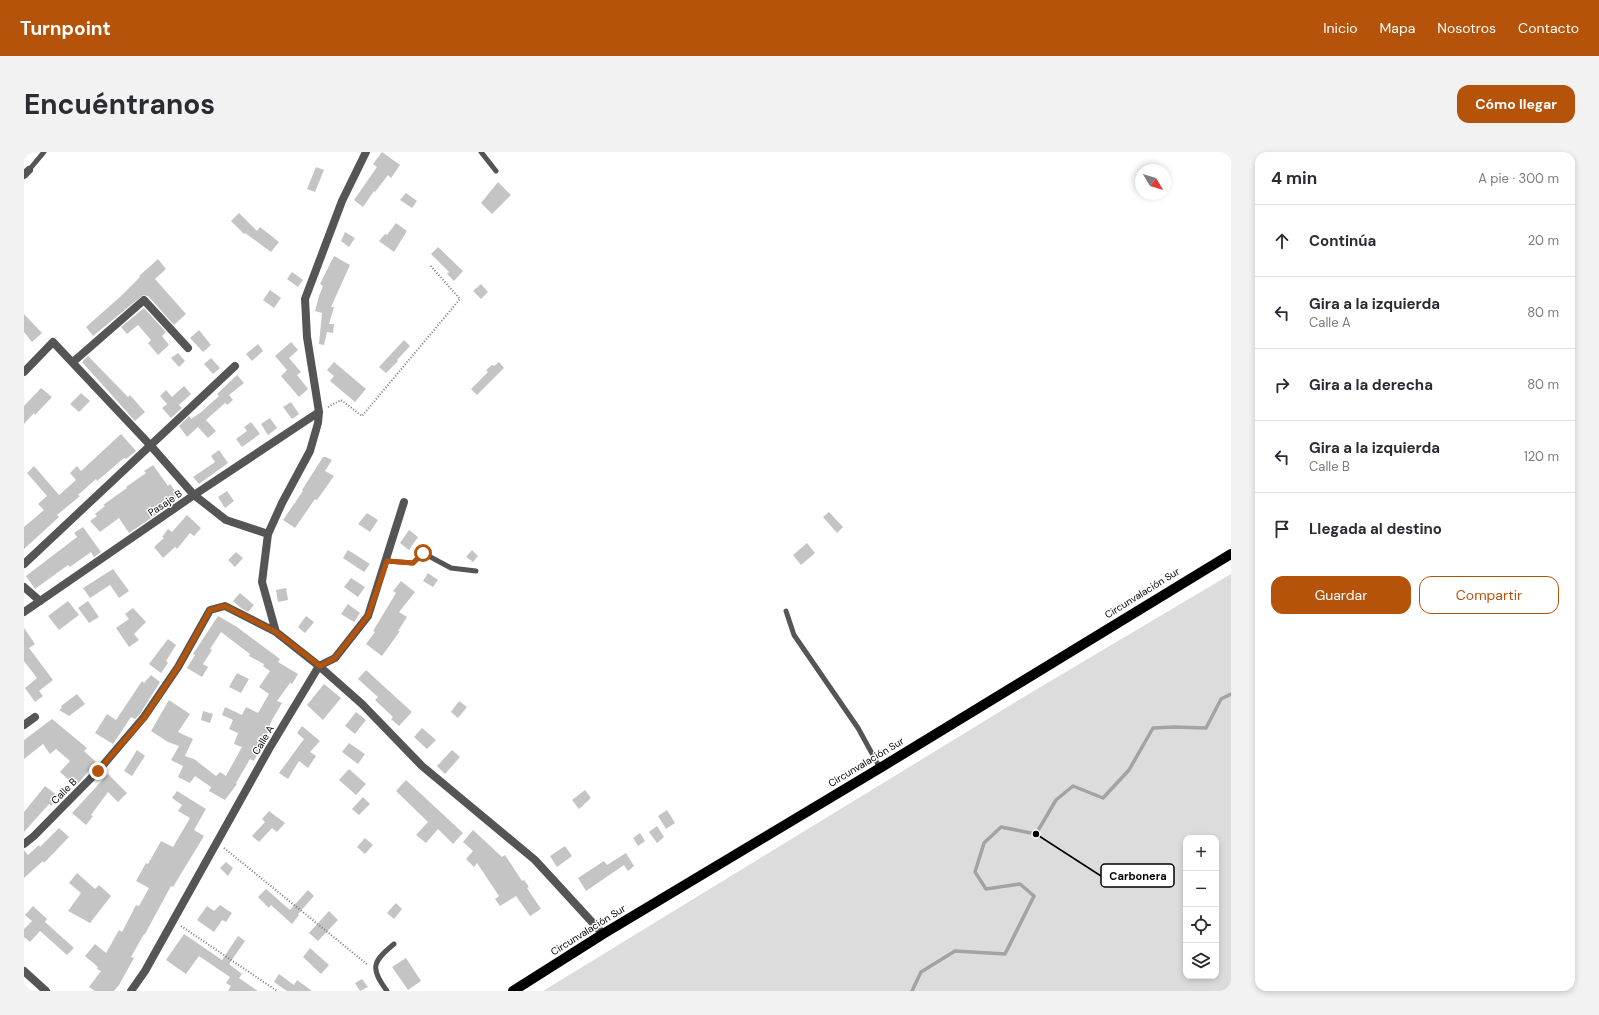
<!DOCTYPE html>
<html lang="es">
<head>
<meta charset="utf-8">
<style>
  body { margin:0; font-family:"DM Sans",sans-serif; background:#f2f2f3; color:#2b2b33 }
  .controls { position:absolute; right:12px; bottom:12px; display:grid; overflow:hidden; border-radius:8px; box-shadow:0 2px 6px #0003 }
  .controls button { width:36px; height:36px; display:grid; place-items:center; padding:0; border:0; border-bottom:1px solid #e1e1e2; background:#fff; color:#2b2b33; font:20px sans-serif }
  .compass { position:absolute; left:1111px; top:12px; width:36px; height:36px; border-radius:50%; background:#fff; box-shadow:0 2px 6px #0003; rotate:128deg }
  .stop { position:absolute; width:12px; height:12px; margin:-9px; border:3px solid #b45309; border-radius:50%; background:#fff }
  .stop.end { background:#b45309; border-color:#fff; box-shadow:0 1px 4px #0008 }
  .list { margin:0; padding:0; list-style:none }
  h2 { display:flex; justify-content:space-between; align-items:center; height:52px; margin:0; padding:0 16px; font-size:17px }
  h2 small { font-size:13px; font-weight:400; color:#7c7c81 }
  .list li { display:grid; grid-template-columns:26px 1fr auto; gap:12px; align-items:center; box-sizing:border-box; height:72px; padding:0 16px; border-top:1px solid #e1e1e2 }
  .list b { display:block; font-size:15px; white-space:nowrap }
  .list p { margin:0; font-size:13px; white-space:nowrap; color:#7c7c81 }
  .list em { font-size:13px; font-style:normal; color:#7c7c81 }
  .actions { display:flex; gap:8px; padding:12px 16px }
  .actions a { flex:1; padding:9px 0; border:1px solid #b45309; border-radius:12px; text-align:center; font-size:14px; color:#b45309 }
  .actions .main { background:#b45309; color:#fff }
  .icon { flex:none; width:22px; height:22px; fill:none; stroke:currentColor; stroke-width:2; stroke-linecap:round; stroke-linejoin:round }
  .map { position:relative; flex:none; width:1207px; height:839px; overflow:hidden; border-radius:12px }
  header { display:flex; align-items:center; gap:24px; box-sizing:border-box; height:56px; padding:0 20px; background:#b45309; color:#fff }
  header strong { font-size:19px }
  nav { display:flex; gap:22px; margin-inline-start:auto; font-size:14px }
  .intro { display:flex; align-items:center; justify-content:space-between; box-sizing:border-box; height:96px; padding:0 24px }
  h1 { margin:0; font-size:28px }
  .button { padding:10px 18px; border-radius:12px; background:#b45309; color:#fff; font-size:14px; font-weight:700 }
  main { display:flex; gap:24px; padding:0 24px }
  aside { flex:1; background:#fff; border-radius:12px; box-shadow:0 2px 6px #0003 }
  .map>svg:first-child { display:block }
  .green { fill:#dcdcdc; fill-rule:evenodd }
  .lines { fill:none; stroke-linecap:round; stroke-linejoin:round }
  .stream { stroke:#a3a3a3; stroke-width:3.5 }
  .building { fill:#c4c4c4 }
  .path { stroke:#777; stroke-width:2; stroke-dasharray:1 2; stroke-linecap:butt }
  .service { stroke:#555; stroke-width:5 }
  .minor { stroke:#555; stroke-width:8 }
  .primary { stroke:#000; stroke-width:10 }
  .route { stroke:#b45309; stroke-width:5 }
  .labels { text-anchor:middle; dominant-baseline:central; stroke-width:3; stroke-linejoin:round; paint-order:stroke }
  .street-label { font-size:10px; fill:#000; stroke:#fff }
  .leader { fill:none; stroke:#000; stroke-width:1.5 }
  .callout-dot { fill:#000; stroke:#fff; stroke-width:1.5 }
  .callout { fill:#fff; stroke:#000; stroke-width:1.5 }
  .callout-label { font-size:11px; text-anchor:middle; font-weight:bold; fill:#000 }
</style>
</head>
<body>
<header>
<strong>Turnpoint</strong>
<nav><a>Inicio</a><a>Mapa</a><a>Nosotros</a><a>Contacto</a></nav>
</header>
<div class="intro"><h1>Encuéntranos</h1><a class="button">Cómo llegar</a></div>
<main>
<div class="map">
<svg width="1207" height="839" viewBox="0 0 1207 839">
  <rect width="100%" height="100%" fill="#fff"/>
  <path class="green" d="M 1207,422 L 1207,839 L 519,839 L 1008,540 ZM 1162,686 L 1192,686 L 1192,824 L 1162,824 Z"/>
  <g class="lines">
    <path class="stream" d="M 888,839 L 897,820 L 931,799 L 981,802 L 1010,744 L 996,732 L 962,737 L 951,720 L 960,691 L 977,675 L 1012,682 L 1032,648 L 1049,634 L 1079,646 L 1105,618 L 1129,576 L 1150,575 L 1182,576 L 1197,547 L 1207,542"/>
  </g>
  <path class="building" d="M 358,0 L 376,13 L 367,26 L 364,23 L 351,40 L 350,39 L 339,55 L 330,48 L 353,15 L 349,12 Z
    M 292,15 L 300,18 L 291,40 L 283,37 Z
    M 474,30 L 487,43 L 468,62 L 457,51 Z
    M 382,41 L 393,49 L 388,56 L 376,48 Z
    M 215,61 L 233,79 L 236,75 L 255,90 L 247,100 L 221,81 L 220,82 L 207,69 Z
    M 372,71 L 383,79 L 370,100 L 355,89 L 361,82 L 363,83 Z
    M 321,80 L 331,86 L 325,95 L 317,89 Z
    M 414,95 L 439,119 L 430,129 L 423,122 L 425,120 L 407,102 Z
    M 310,104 L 326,113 L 307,155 L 310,155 L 305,172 L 310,172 L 309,181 L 303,180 L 300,193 L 295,192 L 298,161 L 291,159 L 295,144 L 299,134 L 296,132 Z
    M 134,107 L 142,117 L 131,127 L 162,162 L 150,173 L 124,144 L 119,143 L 69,184 L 62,175 L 97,144 L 116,125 L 115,124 Z
    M 268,120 L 279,128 L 274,135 L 263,127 Z
    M 457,132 L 464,140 L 457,147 L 449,139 Z
    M 246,138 L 257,146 L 250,156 L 239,148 Z
    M 120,156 L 142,180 L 138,184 L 145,193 L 134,203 L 124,191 L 127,188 L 114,173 L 103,182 L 97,175 Z
    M 0,162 L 18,181 L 8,190 L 0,180 Z
    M 175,178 L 187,193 L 179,200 L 166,186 Z
    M 380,188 L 386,194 L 373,208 L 374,209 L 362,221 L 355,215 Z
    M 267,190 L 274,198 L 265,206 L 277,220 L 273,223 L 284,237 L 275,245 L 257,224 L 263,218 L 251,204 Z
    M 234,192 L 239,199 L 228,209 L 222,202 Z
    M 154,201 L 161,209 L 155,215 L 147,206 Z
    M 64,204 L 104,245 L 106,243 L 121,260 L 111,269 L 58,210 Z
    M 187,206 L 196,216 L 189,222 L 180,212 Z
    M 310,210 L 342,237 L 331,250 L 306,229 L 310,224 L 303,218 Z
    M 475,210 L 480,216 L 453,243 L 447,237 L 464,220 L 462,218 L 468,213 L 470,214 Z
    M 213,223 L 220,231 L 205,243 L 209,248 L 203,253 L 201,251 L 182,268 L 192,279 L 184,286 L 174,275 L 163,285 L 155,274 L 165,264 L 167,267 L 176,261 L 195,244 L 193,242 Z
    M 160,234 L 167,242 L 155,253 L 158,256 L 147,266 L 138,256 L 143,252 L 136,244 L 142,238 L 148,245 Z
    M 17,236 L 28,245 L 11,263 L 10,261 L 0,272 L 0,254 Z
    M 57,241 L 66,249 L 55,260 L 46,252 Z
    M 267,250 L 275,262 L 268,267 L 259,255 Z
    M 246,266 L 253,276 L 244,283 L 237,272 Z
    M 227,270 L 236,282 L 218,295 L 212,287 L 223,279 L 220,275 Z
    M 97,282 L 112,299 L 102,307 L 100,306 L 73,329 L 72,327 L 54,343 L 56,344 L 33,363 L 35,365 L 0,397 L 0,375 L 20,358 L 14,352 L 23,344 L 3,321 L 10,314 L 35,343 L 52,328 L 46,321 L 53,314 L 57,319 Z
    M 195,298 L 204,311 L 175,332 L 169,325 L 191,310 L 187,304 Z
    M 299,305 L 302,305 L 308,308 L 301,319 L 310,324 L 293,348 L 291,347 L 271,376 L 259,368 L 279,339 L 278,338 Z
    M 129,313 L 144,334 L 146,332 L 155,344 L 140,354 L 142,356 L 105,381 L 95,366 L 76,380 L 66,369 L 73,364 L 71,362 L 81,354 L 79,353 L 103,336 L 102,335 L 122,321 L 120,319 Z
    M 203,339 L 210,349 L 201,356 L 194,345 Z
    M 805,360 L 819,375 L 813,381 L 799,365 Z
    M 343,361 L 354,368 L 346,380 L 334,372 Z
    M 163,363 L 177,376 L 170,384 L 166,381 L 153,397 L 151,395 L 139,406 L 130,395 L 140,386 L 138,385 L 144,377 L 148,380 Z
    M 59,375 L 77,400 L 70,405 L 67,400 L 46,415 L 44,413 L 11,437 L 2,424 L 53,385 L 50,381 Z
    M 385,378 L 394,385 L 385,398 L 376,391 Z
    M 783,391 L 791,401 L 777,413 L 769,403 Z
    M 324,398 L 346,412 L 340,420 L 319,406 Z
    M 448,398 L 454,404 L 449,410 L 442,405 Z
    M 212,400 L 219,406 L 211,415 L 204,408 Z
    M 89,417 L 105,439 L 95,446 L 86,433 L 66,446 L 59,436 Z
    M 404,421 L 414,428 L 409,435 L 399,429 Z
    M 327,426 L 341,435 L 334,445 L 320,435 Z
    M 377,429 L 391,440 L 375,460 L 383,465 L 374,479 L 376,479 L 358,504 L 342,492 L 351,480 L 349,479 L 372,441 L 369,439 Z
    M 262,436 L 264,448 L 254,450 L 252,438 Z
    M 216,441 L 230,453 L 224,460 L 217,456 L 209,449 Z
    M 44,449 L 55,463 L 35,478 L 24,464 Z
    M 64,449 L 75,465 L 65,471 L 54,456 Z
    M 324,452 L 336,461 L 330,470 L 317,462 Z
    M 109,456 L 122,470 L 110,482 L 115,488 L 105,495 L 92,476 L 105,467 L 101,462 Z
    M 194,464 L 213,475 L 256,507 L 254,510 L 274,522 L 268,532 L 266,531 L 253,549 L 258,551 L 248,568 L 245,575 L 246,576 L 230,609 L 226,607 L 212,631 L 213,632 L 201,648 L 185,639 L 187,635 L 171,624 L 166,631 L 154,625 L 159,614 L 147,608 L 155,594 L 144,590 L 127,579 L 145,548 L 166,562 L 154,580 L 169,587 L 161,604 L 170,607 L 192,624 L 196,620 L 202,624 L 218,595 L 210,592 L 214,581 L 205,577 L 209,568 L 198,563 L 201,555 L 218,563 L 222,555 L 234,561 L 245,542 L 235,535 L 246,519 L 239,514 L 240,512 L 225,504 L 226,502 L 197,480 L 186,497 L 188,498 L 179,512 L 184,515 L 178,525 L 163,516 L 171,503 L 169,502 Z
    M 282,464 L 290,470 L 281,481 L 274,475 Z
    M 0,476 L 11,492 L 5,496 L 29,528 L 15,539 L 19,544 L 11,550 L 1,536 L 13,526 L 0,509 Z
    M 144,487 L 152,493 L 142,509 L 144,511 L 137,521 L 125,512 Z
    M 342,518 L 388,560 L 375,574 L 367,567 L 369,565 L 351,548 L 354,545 L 334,527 Z
    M 213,521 L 225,527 L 217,541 L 205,535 Z
    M 127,523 L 136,530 L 116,562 L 111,567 L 107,565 L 89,592 L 71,581 L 83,562 L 92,568 L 118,529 L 120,531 Z
    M 300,532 L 317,546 L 299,568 L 283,553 Z
    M 53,542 L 61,552 L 45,564 L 35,558 L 38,556 L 37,554 Z
    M 435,549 L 443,555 L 434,566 L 427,560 Z
    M 179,559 L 189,562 L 186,571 L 177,568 Z
    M 332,560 L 342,568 L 331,582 L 321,574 Z
    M 28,567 L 63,596 L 60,599 L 72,610 L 52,634 L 36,620 L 46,609 L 32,597 L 26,602 L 19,592 L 0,607 L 0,588 Z
    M 278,574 L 296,589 L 286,600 L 292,604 L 284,616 L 275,609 L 264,627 L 255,621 L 280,587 L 273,581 Z
    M 398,576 L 412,588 L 403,597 L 390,585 Z
    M 325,591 L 341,602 L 334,612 L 318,600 Z
    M 113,598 L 121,604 L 108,624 L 100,619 Z
    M 428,598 L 436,605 L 421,622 L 413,614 Z
    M 325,617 L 342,632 L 332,643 L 315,628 Z
    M 84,622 L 103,641 L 94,650 L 84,640 L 67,663 L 69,664 L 62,673 L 48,661 Z
    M 382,628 L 439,681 L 429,692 L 414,677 L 402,691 L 392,683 L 404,670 L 372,639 Z
    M 21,634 L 34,644 L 27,654 L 25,652 L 0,680 L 0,660 Z
    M 561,638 L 567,646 L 555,657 L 548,648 Z
    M 153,639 L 182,657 L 170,678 L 180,684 L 149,735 L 147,734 L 121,782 L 120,782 L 107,805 L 110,806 L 95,833 L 90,839 L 71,839 L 65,835 L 77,819 L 73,817 L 74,815 L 61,804 L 71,792 L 82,801 L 95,778 L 98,780 L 112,753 L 115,754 L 125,736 L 112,729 L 122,711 L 124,712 L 137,689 L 149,695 L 166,666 L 154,659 L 158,653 L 148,646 Z
    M 339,645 L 346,652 L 335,663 L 328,657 Z
    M 643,658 L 651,671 L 642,677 L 634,664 Z
    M 245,659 L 261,671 L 253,680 L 248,676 L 235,690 L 228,684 L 241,670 L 238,667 Z
    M 633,674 L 640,685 L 633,691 L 625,680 Z
    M 35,676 L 45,685 L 20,711 L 19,709 L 0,726 L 0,698 L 4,703 L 15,693 L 16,695 Z
    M 449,678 L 478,705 L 481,703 L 498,729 L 500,728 L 505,735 L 503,736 L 517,757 L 506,764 L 492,744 L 476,754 L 471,747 L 475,744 L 453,711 L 450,715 L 442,707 L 449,699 L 439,690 Z
    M 616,681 L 621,689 L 614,694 L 609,686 Z
    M 341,686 L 349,693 L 341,702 L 333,695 Z
    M 541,694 L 548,704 L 533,715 L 526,704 Z
    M 602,701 L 610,714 L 604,719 L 600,713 L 562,739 L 554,726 L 580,709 L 583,713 Z
    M 202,710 L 209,716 L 204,724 L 196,716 Z
    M 53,721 L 71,737 L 75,733 L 87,744 L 66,771 L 44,759 L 57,741 L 45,731 Z
    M 242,737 L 266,758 L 284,738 L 290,744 L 274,762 L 275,763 L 268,772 L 247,753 L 245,756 L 234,745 Z
    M 372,751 L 378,757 L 370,767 L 363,761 Z
    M 196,753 L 208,761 L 202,770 L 198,768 L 190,780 L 173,768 L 183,754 L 190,759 Z
    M 9,754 L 23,767 L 21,770 L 50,796 L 43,803 L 16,779 L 6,790 L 0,785 L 0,777 L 8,769 L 1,763 Z
    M 305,759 L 314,768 L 294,789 L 285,781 Z
    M 160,782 L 198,808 L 214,784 L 221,789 L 205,812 L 218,822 L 215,826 L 234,839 L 204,839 L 207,834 L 202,831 L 206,825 L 175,804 L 162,822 L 142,808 Z
    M 286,796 L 305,813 L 297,822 L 279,805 Z
    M 382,806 L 397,829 L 384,838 L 368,815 Z
    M 255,822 L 270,833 L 273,828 L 288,839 L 263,839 L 250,830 Z
    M 338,827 L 344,835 L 336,839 L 331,831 Z"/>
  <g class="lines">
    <path class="path" d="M 304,255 L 317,248 L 338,264 L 436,147 L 406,113
      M 200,696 L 344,813
      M 157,774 L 253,839"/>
    <path class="service" d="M 457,0 L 472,19
      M 5,18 L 20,0
      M 363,409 L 389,411 L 399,401 L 427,416 L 452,419
      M 762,459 L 770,483 L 834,576 L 856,616
      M 363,839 C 346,816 348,810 370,792"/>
    <path class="minor" d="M 0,23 L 5,18
      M 49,210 L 120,148 L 164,196
      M 0,220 L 29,190 L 127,294 L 170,343 L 202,368 L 244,382
      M 0,412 L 211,214
      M 0,435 L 16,449
      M 0,460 L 170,343 L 295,260
      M 252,480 L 238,430 L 244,382 L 258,351 L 286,299 L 294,271 L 295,260 L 283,185 L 281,147 L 318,49 L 342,0
      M 0,573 L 11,565
      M 0,692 L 10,684 L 74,619 L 120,565 L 154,515 L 186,458 L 201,454 L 252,480 L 295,514 L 338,552 L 398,614 L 511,708 L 579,782
      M 0,819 L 22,839
      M 107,839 L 121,819 L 245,597 L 295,514 L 311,506 L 344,464 L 380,350"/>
    <path class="primary" d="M 489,839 L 579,782 L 856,616 L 1207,402"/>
  </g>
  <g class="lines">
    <path class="route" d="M 74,619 L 120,566 L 154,515 L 186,458 L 201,454 L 252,480 L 296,514 L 311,506 L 344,464 L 363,409 L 389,411 L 399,401"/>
  </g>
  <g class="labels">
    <g class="street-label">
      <text transform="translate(141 351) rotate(-34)">Pasaje B</text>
      <text transform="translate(1118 441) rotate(-32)">Circunvalación Sur</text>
      <text transform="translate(239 588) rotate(-59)">Calle A</text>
      <text transform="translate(842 610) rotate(-31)">Circunvalación Sur</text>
      <text transform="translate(40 639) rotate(-46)">Calle B</text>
      <text transform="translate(564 778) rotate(-32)">Circunvalación Sur</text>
    </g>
  </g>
  <path class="leader" d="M1012 682L1077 724"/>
  <circle class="callout-dot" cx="1012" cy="682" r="4"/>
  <rect class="callout" x="1077" y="712" width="73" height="23" rx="4"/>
  <g class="callout-label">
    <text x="1114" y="728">Carbonera</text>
  </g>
</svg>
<div class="controls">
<button>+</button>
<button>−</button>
<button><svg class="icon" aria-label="locate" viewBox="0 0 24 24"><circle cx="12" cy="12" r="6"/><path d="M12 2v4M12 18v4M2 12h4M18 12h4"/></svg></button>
<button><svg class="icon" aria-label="layers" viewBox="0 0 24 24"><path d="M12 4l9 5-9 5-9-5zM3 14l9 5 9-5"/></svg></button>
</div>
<svg class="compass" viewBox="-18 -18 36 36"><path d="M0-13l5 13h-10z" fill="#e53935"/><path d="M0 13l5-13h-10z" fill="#7c7c81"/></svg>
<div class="stop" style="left:399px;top:401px"></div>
<div class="stop end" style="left:74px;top:619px"></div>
</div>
<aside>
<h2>4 min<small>A pie · 300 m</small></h2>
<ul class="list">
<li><svg class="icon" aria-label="ahead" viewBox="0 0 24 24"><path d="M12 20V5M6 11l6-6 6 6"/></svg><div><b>Continúa</b></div><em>20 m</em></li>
<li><svg class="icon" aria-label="left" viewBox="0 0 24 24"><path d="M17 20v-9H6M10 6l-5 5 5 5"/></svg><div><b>Gira a la izquierda</b><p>Calle A</p></div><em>80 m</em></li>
<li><svg class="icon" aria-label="right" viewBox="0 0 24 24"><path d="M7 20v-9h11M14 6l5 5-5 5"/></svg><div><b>Gira a la derecha</b></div><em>80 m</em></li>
<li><svg class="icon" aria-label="left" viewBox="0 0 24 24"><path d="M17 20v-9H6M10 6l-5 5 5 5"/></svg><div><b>Gira a la izquierda</b><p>Calle B</p></div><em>120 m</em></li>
<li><svg class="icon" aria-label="arrive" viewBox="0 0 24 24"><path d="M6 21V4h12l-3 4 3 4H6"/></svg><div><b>Llegada al destino</b></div></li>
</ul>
<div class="actions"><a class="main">Guardar</a><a>Compartir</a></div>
</aside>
</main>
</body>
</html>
